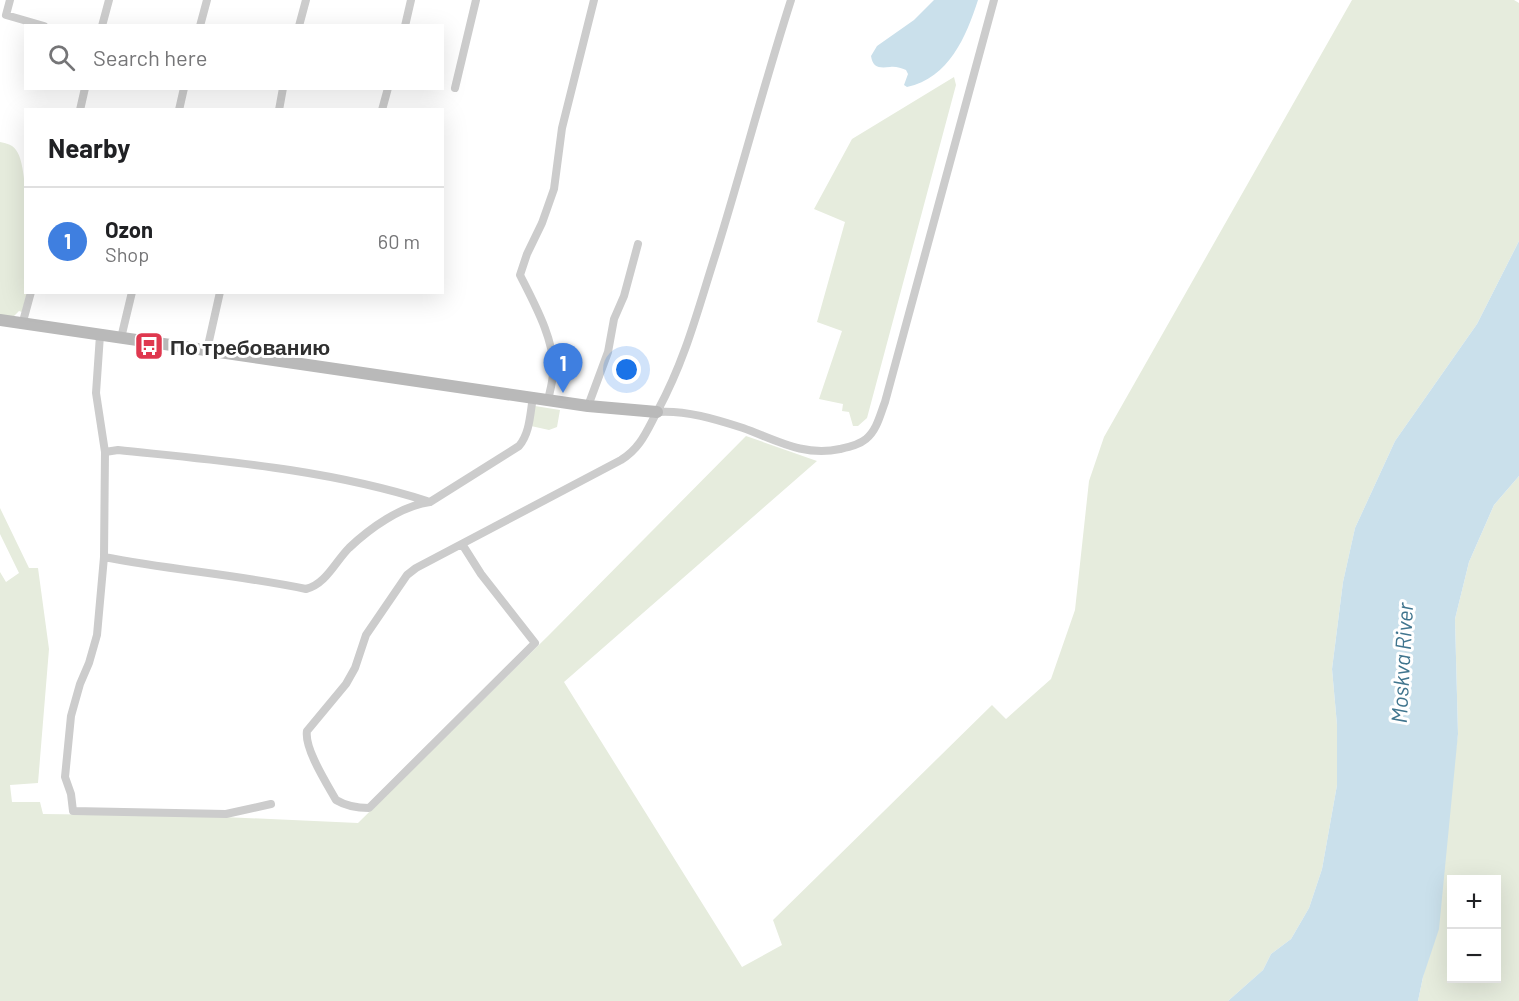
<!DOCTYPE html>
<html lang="en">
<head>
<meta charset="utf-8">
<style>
  body { margin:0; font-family:Barlow,sans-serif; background:#f2f2f2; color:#202124 }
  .controls { position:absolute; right:18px; bottom:18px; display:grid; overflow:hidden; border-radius:0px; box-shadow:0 6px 24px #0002 }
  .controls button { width:54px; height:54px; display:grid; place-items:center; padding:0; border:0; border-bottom:2px solid #e0e0e0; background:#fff; color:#202124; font:30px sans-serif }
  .you { position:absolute; left:627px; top:370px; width:21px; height:21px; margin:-15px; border:4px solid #fff; border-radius:50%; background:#1a73e8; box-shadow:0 0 0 9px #1a73e833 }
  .badge { display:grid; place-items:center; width:39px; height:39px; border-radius:50%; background:#d93025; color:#fff; font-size:20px; font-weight:700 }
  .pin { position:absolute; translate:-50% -50px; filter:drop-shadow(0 2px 3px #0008) }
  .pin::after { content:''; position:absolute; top:32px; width:21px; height:18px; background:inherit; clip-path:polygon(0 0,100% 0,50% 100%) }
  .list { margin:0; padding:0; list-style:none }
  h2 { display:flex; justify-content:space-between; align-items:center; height:78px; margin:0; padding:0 24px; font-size:26px }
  h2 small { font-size:20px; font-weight:400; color:#757577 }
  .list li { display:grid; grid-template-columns:39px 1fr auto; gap:18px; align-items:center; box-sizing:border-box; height:108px; padding:0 24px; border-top:2px solid #e0e0e0 }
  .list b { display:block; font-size:22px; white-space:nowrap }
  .list p { margin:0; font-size:20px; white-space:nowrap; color:#757577 }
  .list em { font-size:20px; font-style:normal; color:#757577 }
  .icon { flex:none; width:33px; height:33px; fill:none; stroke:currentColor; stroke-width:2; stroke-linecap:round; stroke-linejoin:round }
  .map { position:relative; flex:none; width:1519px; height:1001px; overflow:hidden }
  .search { position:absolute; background:#fff; box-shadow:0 6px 24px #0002; left:24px; top:24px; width:420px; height:66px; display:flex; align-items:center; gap:15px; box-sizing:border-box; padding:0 21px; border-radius:0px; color:#757577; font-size:22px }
  .panel { position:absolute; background:#fff; box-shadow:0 6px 24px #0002; left:24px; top:108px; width:420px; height:186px; border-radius:0px }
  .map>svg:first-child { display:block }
  .green { fill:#e6ecdd; fill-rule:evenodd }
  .water { fill:#cae0eb }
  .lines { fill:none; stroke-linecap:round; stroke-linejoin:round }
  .street { stroke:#ccc; stroke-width:8 }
  .secondary { stroke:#b9b9b9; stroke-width:12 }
  .labels { text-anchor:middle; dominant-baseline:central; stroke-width:6; stroke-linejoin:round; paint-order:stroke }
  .poi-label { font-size:21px; font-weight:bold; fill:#2f2f2f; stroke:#fff; text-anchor:start }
  .water-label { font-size:22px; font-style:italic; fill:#40758e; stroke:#fff }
</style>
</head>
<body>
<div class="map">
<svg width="1519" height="1001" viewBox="0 0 1519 1001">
  <rect width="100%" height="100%" fill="#fff"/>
  <path class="green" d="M 1352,0 L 1514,0 L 1519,3 L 1519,241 L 1477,324 L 1395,441 L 1355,528 L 1343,582 L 1332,669 L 1337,725 L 1337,785 L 1322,869 L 1309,908 L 1291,939 L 1271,954 L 1263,970 L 1228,1001 L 0,1001 L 0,572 L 6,582 L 19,573 L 0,534 L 0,508 L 29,568 L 38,568 L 49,649 L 38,783 L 10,785 L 12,802 L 40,802 L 43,814 L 202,816 L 358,823 L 548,636 L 746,436 L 817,461 L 564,682 L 742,967 L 782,945 L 773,920 L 992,705 L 1006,719 L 1051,679 L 1075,610 L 1089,481 L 1104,437 Z
    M 954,77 L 956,85 L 867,418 L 858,426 L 853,426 L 849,412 L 842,411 L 843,404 L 819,399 L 842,331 L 817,322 L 845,222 L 814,209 L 852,139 Z
    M 0,142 C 6,143 13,145 16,150 C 31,169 25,265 26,292 L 27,293 L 22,312 L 19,311 L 13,317 L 0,315 Z
    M 535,406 L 560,410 L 557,427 L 549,430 L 531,426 Z
    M 1519,476 L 1519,1001 L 1418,1001 L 1423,977 L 1458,734 L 1455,619 L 1469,562 L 1494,505 ZM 1452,880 L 1496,880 L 1496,978 L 1452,978 Z"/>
  <path class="water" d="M 934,0 L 978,0 C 966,37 949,78 907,87 L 904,85 L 908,74 L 906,70 C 901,68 895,66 890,67 C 879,68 873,68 871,56 L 877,46 L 914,20 Z
    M 1519,241 L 1519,476 L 1494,505 L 1469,562 L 1455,619 L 1458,734 L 1439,929 L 1423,977 L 1418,1001 L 1228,1001 L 1263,970 L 1271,954 L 1291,939 L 1309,908 L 1322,869 L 1337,785 L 1337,725 L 1332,669 L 1343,582 L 1355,528 L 1395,441 L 1477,324 Z"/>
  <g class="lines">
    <path class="street" d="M 10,0 L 6,15 L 44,26
      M 102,26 L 109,0
      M 200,26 L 207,0
      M 299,26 L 306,0
      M 405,26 L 411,0
      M 455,88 L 476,0
      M 80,110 L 85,88
      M 179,110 L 184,88
      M 279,110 L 283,88
      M 382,110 L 388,88
      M 22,325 L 31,292
      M 100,335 L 96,393 L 105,452 L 104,557 L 97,635 L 89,663 L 80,684 L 71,716 L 65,777 L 71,794 L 73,811 L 226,814 L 271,804
      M 121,338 L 132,292
      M 207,350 L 220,292
      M 548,400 C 550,391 553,381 553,372 C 556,342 533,301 520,275 L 527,254 L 542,223 L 554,189 L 562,128 L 594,0
      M 588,406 L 608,352 L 614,319 L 624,296 L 638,244
      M 657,412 C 686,410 715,419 743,428 C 776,440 804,457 840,449 C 849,447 859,445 866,439 C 877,430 880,415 885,402 L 994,0
      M 105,452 L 118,450 C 222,461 327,469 427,501
      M 462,544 L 481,574 L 535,643 L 369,808 C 357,808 346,806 336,800 C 327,784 304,748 307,731 L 346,684 L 355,668 L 366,635 L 407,575 L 416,568 L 621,460 C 641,448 647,430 658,410 C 686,358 698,309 716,253 C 742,169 764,84 791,0
      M 104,557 C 171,570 239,575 306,589 C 326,584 335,562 349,548 C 370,528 401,506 430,502 L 519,446 C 530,433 530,414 533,397"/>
    <path class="secondary" d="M 0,320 L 588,406 L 657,412"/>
  </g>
  <defs>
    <g id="bus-square" transform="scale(1.5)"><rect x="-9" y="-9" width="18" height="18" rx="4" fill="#df384f" stroke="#fff"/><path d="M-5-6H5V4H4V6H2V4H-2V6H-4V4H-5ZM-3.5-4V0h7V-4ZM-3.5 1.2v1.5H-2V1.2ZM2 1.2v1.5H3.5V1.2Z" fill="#fff"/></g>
  </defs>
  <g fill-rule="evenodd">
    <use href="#bus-square" x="149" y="346"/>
  </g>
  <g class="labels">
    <g class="poi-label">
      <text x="170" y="346">По требованию</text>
    </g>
    <g class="water-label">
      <text transform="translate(1401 663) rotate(-87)">Moskva River</text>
    </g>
  </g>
</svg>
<div class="controls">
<button>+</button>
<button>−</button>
</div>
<div class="you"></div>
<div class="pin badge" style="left:563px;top:393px;background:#3f7fe0">1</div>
<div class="search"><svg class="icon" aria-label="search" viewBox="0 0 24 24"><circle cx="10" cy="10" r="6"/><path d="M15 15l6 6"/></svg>Search here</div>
<section class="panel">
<h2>Nearby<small></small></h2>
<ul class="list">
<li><span class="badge" style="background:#3f7fe0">1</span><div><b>Ozon</b><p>Shop</p></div><em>60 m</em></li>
</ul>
</section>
</div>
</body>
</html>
